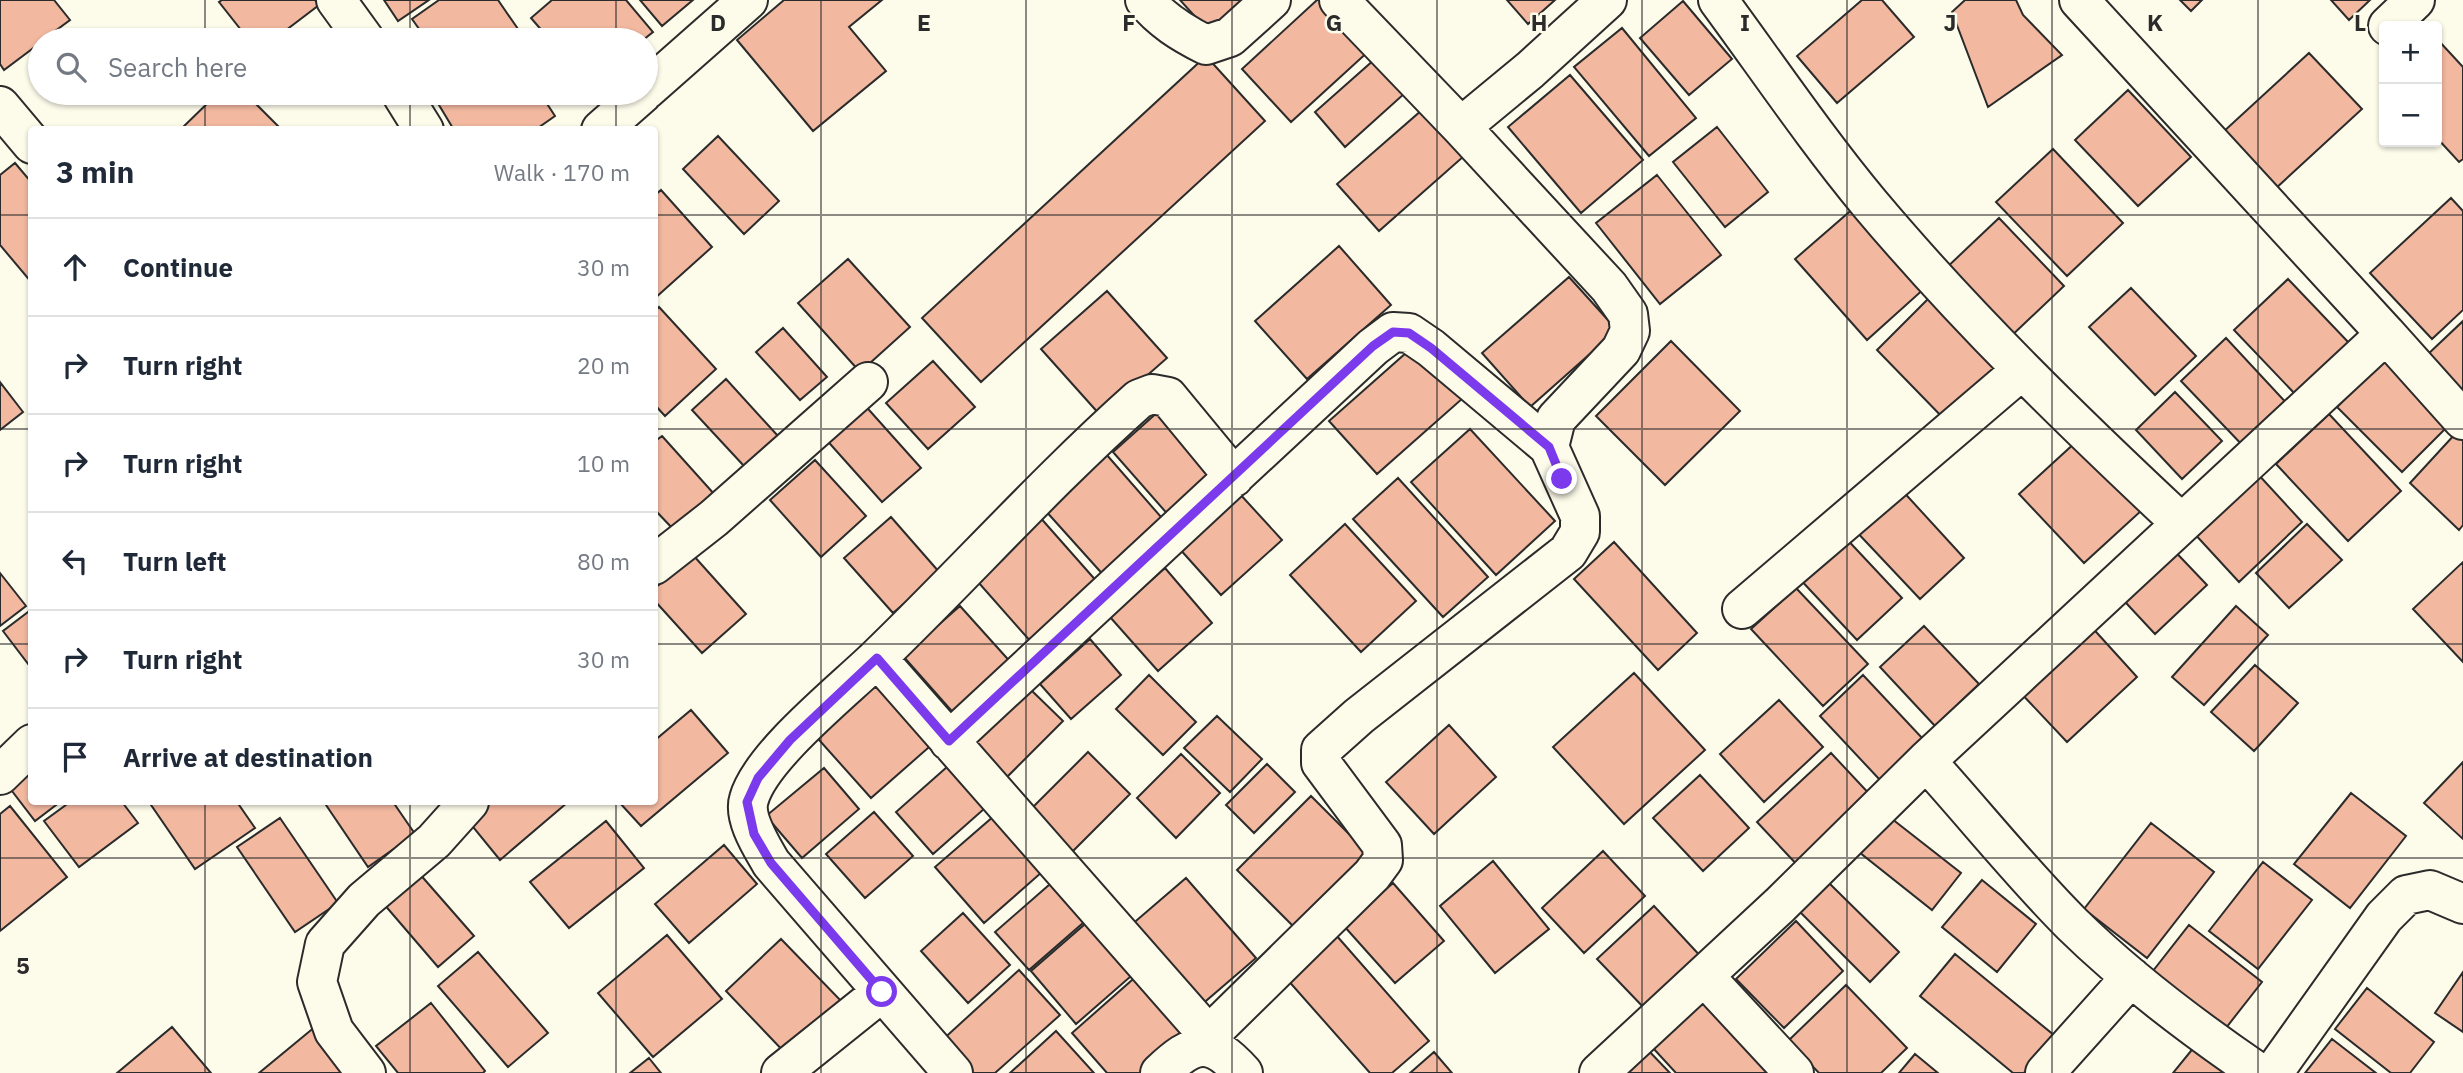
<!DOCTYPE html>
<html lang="en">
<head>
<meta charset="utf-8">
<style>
  body { margin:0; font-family:"IBM Plex Sans",sans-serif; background:#f2f2f3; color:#1f2937 }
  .controls { position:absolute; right:21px; top:21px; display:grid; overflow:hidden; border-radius:7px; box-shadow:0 2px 5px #0004 }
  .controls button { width:63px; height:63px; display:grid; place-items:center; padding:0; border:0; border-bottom:2px solid #e0e1e3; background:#fff; color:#1f2937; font:35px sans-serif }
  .stop { position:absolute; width:21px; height:21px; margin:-16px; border:5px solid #7c3aed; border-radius:50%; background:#fff }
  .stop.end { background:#7c3aed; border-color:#fff; box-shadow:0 2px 7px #0008 }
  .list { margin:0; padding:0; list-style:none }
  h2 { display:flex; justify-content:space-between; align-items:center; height:91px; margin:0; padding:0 28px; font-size:30px }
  h2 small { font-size:23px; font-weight:400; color:#747a83 }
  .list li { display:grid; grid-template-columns:46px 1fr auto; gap:21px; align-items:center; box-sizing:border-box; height:98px; padding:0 28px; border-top:2px solid #e0e1e3 }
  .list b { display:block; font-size:26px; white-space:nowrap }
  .list em { font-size:23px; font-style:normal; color:#747a83 }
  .icon { flex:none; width:38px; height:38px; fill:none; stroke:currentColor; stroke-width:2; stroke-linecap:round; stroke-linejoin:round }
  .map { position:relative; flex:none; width:2463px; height:1073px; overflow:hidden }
  .search { position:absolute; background:#fff; box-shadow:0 2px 5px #0004; left:28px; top:28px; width:630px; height:77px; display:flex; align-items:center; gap:18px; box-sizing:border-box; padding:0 24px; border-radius:38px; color:#747a83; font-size:26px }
  .panel { position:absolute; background:#fff; box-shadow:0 2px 5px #0004; left:28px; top:126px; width:630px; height:679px; border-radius:7px }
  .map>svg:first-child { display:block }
  .building { fill:#f2b8a0; stroke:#2b2b2b; stroke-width:2 }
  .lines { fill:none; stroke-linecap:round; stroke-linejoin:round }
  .minor-casing { stroke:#2b2b2b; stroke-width:42 }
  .minor { stroke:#fdfbea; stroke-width:38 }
  .route { stroke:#7c3aed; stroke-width:9 }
  .grid { fill:none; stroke:#2b2b2b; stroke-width:2; stroke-opacity:0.55 }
  .grid-label { font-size:23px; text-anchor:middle; font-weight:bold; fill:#2b2b2b; stroke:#fdfbea; stroke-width:5; stroke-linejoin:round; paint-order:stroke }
</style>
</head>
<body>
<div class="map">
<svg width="2463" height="1073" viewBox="0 0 2463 1073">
  <rect width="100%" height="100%" fill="#fdfbea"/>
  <path class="building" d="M 0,0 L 54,0 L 70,20 L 43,40 L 40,40 L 40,43 L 4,70 L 0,64 Z
    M 222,0 L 315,0 L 319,5 L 273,40 L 249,40 L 219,2 Z
    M 384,0 L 429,0 L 398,21 Z
    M 439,0 L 498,0 L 518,29 L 501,40 L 427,40 L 412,19 Z
    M 552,0 L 626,0 L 653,32 L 643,40 L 550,40 L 531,18 Z
    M 640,0 L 693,0 L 662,26 Z
    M 784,0 L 882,0 L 849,27 L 886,71 L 813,131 L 737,40 Z
    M 1180,0 L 1248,0 L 1210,33 Z
    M 1317,0 L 1326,0 L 1371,49 L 1291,122 L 1242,69 Z
    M 1507,0 L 1555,0 L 1528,24 Z
    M 1862,0 L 1882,0 L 1914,37 L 1837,103 L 1797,56 Z
    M 1965,0 L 2016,0 L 2023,15 L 2062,55 L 1988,107 L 1952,12 Z
    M 2180,0 L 2202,0 L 2191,11 Z
    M 2331,0 L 2370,0 L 2349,20 Z
    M 1683,1 L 1732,59 L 1689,95 L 1640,38 Z
    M 1622,28 L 1696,118 L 1649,156 L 1574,67 Z
    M 2438,40 L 2463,67 L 2463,159 L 2459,162 L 2437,138 Z
    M 2309,53 L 2362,109 L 2274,190 L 2222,133 Z
    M 1206,56 L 1265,121 L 981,382 L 922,318 Z
    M 1375,59 L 1405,93 L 1345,147 L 1315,112 Z
    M 1570,75 L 1643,160 L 1581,213 L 1508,127 Z
    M 2128,90 L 2191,157 L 2138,206 L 2075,140 Z
    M 218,93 L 245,93 L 282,130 L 180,130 Z
    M 458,93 L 540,93 L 555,116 L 535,130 L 454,130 L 439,105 Z
    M 1422,110 L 1464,156 L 1379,231 L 1337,184 Z
    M 1717,127 L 1768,192 L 1725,227 L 1673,162 Z
    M 718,136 L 779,201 L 744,234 L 683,169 Z
    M 2053,149 L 2123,223 L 2067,276 L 1996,202 Z
    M 15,163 L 32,183 L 32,283 L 0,245 L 0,175 Z
    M 1657,175 L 1721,255 L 1660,304 L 1596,223 Z
    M 661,190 L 712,247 L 654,299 L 654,196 Z
    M 2451,198 L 2463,211 L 2463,310 L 2432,339 L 2370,273 Z
    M 1855,207 L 1926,287 L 1867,340 L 1795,259 Z
    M 1999,218 L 2064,286 L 2007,340 L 1943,271 Z
    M 1339,246 L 1391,305 L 1307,379 L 1255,321 Z
    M 848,259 L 910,327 L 860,372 L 798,303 Z
    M 1569,277 L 1617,330 L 1530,407 L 1482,353 Z
    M 2288,279 L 2350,344 L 2296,395 L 2234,330 Z
    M 2131,288 L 2196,356 L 2155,395 L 2089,327 Z
    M 1107,291 L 1167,358 L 1101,416 L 1041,349 Z
    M 1936,291 L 2009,365 L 1949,424 L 1877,350 Z
    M 659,307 L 716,369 L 665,416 L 654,404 L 654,312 Z
    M 2463,321 L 2463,394 L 2426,356 Z
    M 783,328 L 827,377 L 800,400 L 756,352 Z
    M 2226,338 L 2291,408 L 2247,450 L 2181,381 Z
    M 1671,341 L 1740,411 L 1665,485 L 1596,416 Z
    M 1415,345 L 1463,398 L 1377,474 L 1329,421 Z
    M 2390,354 L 2455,419 L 2402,472 L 2337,407 Z
    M 933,361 L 975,407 L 928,449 L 886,403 Z
    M 726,379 L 778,436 L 744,466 L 692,410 Z
    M 0,382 L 23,412 L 0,430 Z
    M 2175,392 L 2222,441 L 2182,479 L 2136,430 Z
    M 861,401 L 921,468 L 882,502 L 823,436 Z
    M 1160,410 L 1219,476 L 1171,518 L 1113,452 Z
    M 2329,414 L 2401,491 L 2348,541 L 2276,464 Z
    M 1470,429 L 1555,521 L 1496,575 L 1411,482 Z
    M 2456,433 L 2463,440 L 2463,525 L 2459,530 L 2410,483 Z
    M 662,436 L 715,495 L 675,531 L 654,509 L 654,442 Z
    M 2077,441 L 2142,510 L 2084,563 L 2019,494 Z
    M 1106,454 L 1168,525 L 1107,579 L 1044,509 Z
    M 815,460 L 866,516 L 821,557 L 770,500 Z
    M 2256,472 L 2302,522 L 2239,582 L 2192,531 Z
    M 1398,478 L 1488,577 L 1443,617 L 1353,519 Z
    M 1899,487 L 1964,558 L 1920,599 L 1853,528 Z
    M 1239,493 L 1282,540 L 1221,595 L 1178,547 Z
    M 1038,515 L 1099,584 L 1032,643 L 971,574 Z
    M 891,517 L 940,573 L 893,613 L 844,558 Z
    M 1345,524 L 1416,601 L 1361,652 L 1290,575 Z
    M 2307,524 L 2342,560 L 2289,608 L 2256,573 Z
    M 1841,533 L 1902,598 L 1857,640 L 1796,575 Z
    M 1614,542 L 1697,633 L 1658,670 L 1574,579 Z
    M 2166,542 L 2207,585 L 2155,634 L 2114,590 Z
    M 693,555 L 746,614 L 702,653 L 654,600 L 654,589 Z
    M 2463,562 L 2463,662 L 2413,609 Z
    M 1165,568 L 1212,623 L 1158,671 L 1110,617 Z
    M 0,573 L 26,606 L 0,626 Z
    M 1796,588 L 1868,664 L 1823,706 L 1751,629 Z
    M 960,606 L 1014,666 L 957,717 L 903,656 Z
    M 2236,606 L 2268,635 L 2204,705 L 2172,677 Z
    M 32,609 L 32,669 L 3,631 Z
    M 2088,623 L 2137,677 L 2067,742 L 2017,689 Z
    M 1924,626 L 1979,684 L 1935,726 L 1880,667 Z
    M 1090,639 L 1121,675 L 1071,719 L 1040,684 Z
    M 2255,665 L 2298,703 L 2254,751 L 2211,712 Z
    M 1634,673 L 1705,750 L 1624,824 L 1553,747 Z
    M 877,675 L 936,741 L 871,798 L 812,732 Z
    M 1149,675 L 1196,722 L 1163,755 L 1116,709 Z
    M 1863,675 L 1923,739 L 1880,780 L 1820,716 Z
    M 1029,688 L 1063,721 L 1007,777 L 973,744 Z
    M 1779,700 L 1823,747 L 1764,802 L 1720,754 Z
    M 691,710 L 728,753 L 641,826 L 619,802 L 654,802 L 654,741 Z
    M 1217,716 L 1262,759 L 1230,792 L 1184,748 Z
    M 1449,725 L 1496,777 L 1434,834 L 1386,782 Z
    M 1088,752 L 1130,794 L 1068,856 L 1026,814 Z
    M 1831,753 L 1875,800 L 1801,869 L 1757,822 Z
    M 1181,754 L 1220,793 L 1176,838 L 1137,798 Z
    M 32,755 L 32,802 L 60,802 L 35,821 L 2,778 Z
    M 956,759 L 993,801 L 933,854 L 896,812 Z
    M 2463,762 L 2463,839 L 2424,803 Z
    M 1267,764 L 1295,792 L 1254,833 L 1226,805 Z
    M 824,768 L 859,809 L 802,858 L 766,816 Z
    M 1700,775 L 1749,828 L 1703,871 L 1653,818 Z
    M 2351,793 L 2406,836 L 2350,908 L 2294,864 Z
    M 1311,796 L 1370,855 L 1297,930 L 1237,870 Z
    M 70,802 L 122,802 L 138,823 L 79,867 L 44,821 Z
    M 149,802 L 237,802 L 255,828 L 195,869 Z
    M 324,802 L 393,802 L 415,834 L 368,867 Z
    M 488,802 L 568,802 L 500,860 L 473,827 Z
    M 10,806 L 67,877 L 0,931 L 0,814 Z
    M 874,812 L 913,856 L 865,898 L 826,854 Z
    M 1887,815 L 1961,873 L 1932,910 L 1859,852 Z
    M 994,816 L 1042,872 L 984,923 L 935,867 Z
    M 280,818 L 338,903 L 295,932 L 237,847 Z
    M 606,821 L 644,868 L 569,928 L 530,882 Z
    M 2151,823 L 2214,872 L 2147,958 L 2084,909 Z
    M 724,845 L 757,884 L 689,943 L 655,904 Z
    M 1603,851 L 1645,896 L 1584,953 L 1542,908 Z
    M 1493,861 L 1549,929 L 1495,973 L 1440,906 Z
    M 2263,862 L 2312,900 L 2258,969 L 2209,931 Z
    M 418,872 L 474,936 L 438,967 L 383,903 Z
    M 1057,878 L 1091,916 L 1029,970 L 995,932 Z
    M 1186,878 L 1256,958 L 1200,1006 L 1130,926 Z
    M 1982,880 L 2036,924 L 1997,972 L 1942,927 Z
    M 1393,883 L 1444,941 L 1395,983 L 1344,926 Z
    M 1829,883 L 1899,952 L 1870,982 L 1800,912 Z
    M 1654,906 L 1704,960 L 1648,1012 L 1597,959 Z
    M 963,913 L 1010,965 L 968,1003 L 921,951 Z
    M 1092,918 L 1138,970 L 1076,1024 L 1031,971 Z
    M 1796,921 L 1843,971 L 1784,1028 L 1736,979 Z
    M 2189,925 L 2262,982 L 2222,1033 L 2149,976 Z
    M 667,935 L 722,999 L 653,1057 L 598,993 Z
    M 1336,935 L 1429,1041 L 1392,1073 L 1370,1073 L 1286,978 Z
    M 781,939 L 844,1004 L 789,1057 L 726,991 Z
    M 478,952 L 548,1033 L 508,1067 L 438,986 Z
    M 1955,954 L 2055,1036 L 2024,1073 L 2013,1073 L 1920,996 Z
    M 1019,970 L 1060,1015 L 995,1073 L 967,1073 L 939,1043 Z
    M 2463,972 L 2463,1032 L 2435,1013 Z
    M 1140,973 L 1193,1034 L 1149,1073 L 1107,1073 L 1072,1033 Z
    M 1846,985 L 1907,1048 L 1881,1073 L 1819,1073 L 1788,1041 Z
    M 2367,988 L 2434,1042 L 2410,1073 L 2391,1073 L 2335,1029 Z
    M 1709,995 L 1782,1073 L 1676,1073 L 1653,1048 Z
    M 431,1003 L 485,1071 L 483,1073 L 398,1073 L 376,1046 Z
    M 316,1026 L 344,1073 L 259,1073 Z
    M 172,1027 L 211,1073 L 117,1073 Z
    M 1056,1031 L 1094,1073 L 1010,1073 Z
    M 2332,1039 L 2376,1073 L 2305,1073 Z
    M 2195,1046 L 2230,1073 L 2173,1073 Z
    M 1646,1048 L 1670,1073 L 1621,1073 Z
    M 1434,1052 L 1452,1073 L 1410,1073 Z
    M 1915,1054 L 1938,1073 L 1899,1073 Z
    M 649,1058 L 661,1073 L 630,1073 Z"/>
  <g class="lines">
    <g class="minor-casing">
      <path id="minor" d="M 336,0 L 365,40
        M 1145,0 C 1161,20 1182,33 1206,45 L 1230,37 L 1271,0
        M 1718,0 C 1768,68 1816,139 1870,204 C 1965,317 2073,422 2181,523
        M 2388,26 L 2415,0
        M 646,90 L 748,0
        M 401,93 L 424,130
        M 0,106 L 32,144
        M 1461,127 L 1530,70 L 1607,0
        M 601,130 L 643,93
        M 2386,334 L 2463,420
        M 654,565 L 714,518 L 868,382
        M 1742,609 L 2022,370
        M 877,658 L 1209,1036
        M 949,741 L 1373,347 L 1393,332 L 1409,333 L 1431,348 L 1549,447
        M 1926,761 C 1975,815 2021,873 2072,924 C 2129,980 2193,1028 2259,1073
        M 0,775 L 32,744
        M 1704,976 L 1794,1073
        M 1198,1046 L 1372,875 L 1383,860 L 1382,845 L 1321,763 L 1321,750 L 1359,716 L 1568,552 L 1580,532 L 1580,516 L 1549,447 L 1556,419 L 1621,350 L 1630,331 L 1628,314 L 1609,287 L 1461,127 L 1339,0
        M 366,1073 L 334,1031 L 317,982 L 325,944 L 364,900 L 434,841 L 469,802
        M 781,1073 L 882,992
        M 953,1073 L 771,863 C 762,847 743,818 749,799 C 761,756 843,691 877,658 C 965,573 1047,481 1139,399 L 1152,394 L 1168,397 L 1234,477
        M 1160,1073 C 1194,1041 1210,1036 1243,1073
        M 1599,1073 L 1780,905 L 1926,761 L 2386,334 L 2079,0
        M 2045,1073 L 2131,977
        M 2273,1073 L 2384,917 L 2406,895 L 2430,890 L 2463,904"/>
    </g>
    <use href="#minor" class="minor"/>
  </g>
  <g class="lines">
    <path class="route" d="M 882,992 L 771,863 L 754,834 L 747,802 L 758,778 L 790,740 L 877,658 L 949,741 L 1373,346 L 1393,332 L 1409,333 L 1431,348 L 1549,447 L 1562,479"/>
  </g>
  <path class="grid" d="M 205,0 L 205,40M 410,0 L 410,40M 616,0 L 616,40M 821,0 L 821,1073M 1026,0 L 1026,1073M 1232,0 L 1232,1073M 1437,0 L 1437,1073M 1642,0 L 1642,1073M 1847,0 L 1847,1073M 2052,0 L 2052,1073M 2258,0 L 2258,1073M 205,93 L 205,130M 410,93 L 410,130M 616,93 L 616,130M 0,215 L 32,215M 654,215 L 2463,215M 0,429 L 32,429M 654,429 L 2463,429M 0,644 L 32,644M 654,644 L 2463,644M 205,802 L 205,1073M 410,802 L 410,1073M 616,802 L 616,1073M 0,858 L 2463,858"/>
  <g class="grid-label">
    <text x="718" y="31">D</text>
    <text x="924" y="31">E</text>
    <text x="1129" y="31">F</text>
    <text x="1334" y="31">G</text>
    <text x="1539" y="31">H</text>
    <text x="1745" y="31">I</text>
    <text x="1950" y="31">J</text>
    <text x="2155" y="31">K</text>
    <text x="2360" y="31">L</text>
    <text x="23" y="974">5</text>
  </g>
</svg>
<div class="controls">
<button>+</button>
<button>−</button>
</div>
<div class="stop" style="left:882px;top:992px"></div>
<div class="stop end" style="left:1562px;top:479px"></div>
<div class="search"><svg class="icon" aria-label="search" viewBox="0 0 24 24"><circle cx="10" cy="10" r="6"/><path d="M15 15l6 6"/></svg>Search here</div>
<section class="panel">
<h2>3 min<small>Walk · 170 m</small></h2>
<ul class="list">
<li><svg class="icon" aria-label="ahead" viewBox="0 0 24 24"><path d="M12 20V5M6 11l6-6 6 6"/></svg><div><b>Continue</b></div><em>30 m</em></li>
<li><svg class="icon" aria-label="right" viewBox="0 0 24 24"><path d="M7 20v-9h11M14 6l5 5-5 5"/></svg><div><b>Turn right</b></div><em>20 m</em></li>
<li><svg class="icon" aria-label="right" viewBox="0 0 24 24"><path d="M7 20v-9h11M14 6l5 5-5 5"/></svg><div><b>Turn right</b></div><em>10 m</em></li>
<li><svg class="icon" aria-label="left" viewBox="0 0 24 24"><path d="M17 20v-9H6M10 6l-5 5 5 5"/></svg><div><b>Turn left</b></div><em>80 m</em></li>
<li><svg class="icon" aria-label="right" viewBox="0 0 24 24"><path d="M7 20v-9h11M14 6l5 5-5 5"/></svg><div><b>Turn right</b></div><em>30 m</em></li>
<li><svg class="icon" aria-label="arrive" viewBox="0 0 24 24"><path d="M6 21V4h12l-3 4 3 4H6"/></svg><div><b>Arrive at destination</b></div></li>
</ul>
</section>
</div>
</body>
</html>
